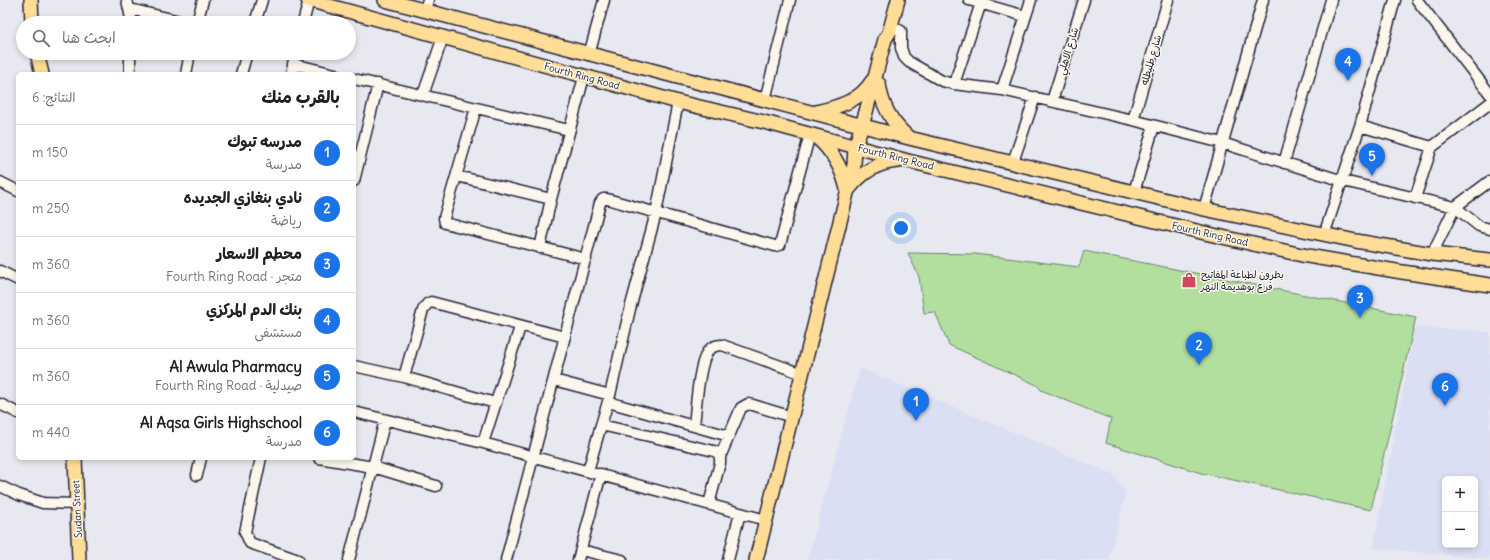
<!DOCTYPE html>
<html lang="ar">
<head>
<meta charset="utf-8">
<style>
  body { margin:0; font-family:Delius,"Playpen Sans Arabic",sans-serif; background:#f2f2f2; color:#202124; direction:rtl }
  .controls { position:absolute; right:12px; bottom:12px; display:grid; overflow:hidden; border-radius:6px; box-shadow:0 2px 6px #0003 }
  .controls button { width:36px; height:36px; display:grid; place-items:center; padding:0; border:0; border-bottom:1px solid #e0e0e0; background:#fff; color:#202124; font:20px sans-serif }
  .you { position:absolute; left:901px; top:228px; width:14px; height:14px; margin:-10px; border:3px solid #fff; border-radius:50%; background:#1a73e8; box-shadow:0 0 0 6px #1a73e833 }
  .badge { display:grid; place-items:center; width:26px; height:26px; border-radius:50%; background:#1a73e8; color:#fff; font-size:13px; font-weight:700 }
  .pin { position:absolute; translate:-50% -33px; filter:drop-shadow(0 1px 2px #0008) }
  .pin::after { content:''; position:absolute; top:21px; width:14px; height:12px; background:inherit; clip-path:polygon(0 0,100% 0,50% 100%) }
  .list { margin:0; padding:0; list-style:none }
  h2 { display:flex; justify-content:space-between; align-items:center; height:52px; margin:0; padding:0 16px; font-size:17px }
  h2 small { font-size:13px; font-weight:400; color:#757577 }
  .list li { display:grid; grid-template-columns:26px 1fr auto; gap:12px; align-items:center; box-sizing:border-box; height:56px; padding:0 16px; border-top:1px solid #e0e0e0 }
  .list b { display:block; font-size:15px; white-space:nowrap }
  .list p { margin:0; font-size:13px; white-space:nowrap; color:#757577 }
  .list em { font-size:13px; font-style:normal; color:#757577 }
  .icon { flex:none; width:22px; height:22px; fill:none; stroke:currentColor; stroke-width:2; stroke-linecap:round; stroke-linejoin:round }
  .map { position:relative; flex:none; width:1490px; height:560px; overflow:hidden; direction:ltr }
  .search { position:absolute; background:#fff; box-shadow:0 2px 6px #0003; left:16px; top:16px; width:340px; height:44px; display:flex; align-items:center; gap:10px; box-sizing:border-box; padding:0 14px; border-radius:22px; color:#757577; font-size:15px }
  .panel { position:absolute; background:#fff; box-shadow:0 2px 6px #0003; left:16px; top:72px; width:340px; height:388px; border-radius:6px; direction:rtl }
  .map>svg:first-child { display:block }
  .built { fill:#dadff3; fill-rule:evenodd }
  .grass { fill:#b2df9e; stroke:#6a806c }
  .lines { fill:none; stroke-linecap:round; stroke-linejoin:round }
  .minor-casing { stroke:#22223b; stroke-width:13 }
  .major-casing { stroke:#22223b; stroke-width:16 }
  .minor { stroke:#fbf7ec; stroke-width:10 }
  .major { stroke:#ffdd96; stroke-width:13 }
  .labels { text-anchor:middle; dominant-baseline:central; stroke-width:3; stroke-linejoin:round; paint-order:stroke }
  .street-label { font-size:10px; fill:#22223b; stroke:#fbf7ec }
  .poi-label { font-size:10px; fill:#22223b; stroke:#fbf7ec; text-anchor:start }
</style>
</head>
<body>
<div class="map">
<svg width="1490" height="560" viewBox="0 0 1490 560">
  <rect width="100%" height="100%" fill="#e8e9f0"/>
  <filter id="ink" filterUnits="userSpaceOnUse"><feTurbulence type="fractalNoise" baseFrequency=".025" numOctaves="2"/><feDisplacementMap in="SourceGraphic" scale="8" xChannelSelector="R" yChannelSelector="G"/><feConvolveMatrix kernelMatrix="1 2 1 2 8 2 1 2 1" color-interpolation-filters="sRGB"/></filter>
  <g filter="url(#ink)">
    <path class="built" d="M 1415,327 L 1490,332 L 1490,559 L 1373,548 ZM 1445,479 L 1475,479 L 1475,545 L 1445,545 Z
      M 860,368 L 1113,474 L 1126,492 L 1109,560 L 807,560 Z"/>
    <path class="grass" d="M 1084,251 L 1416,317 L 1371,510 L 1201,473 L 1106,443 L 1111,419 L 1041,390 L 1037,385 L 949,345 L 935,312 L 924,313 L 919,277 L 908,253 L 975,254 L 1079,267 Z"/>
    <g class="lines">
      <g class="minor-casing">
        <path id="minor" d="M 127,0 L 132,23
          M 969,0 L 1025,16
          M 1417,0 L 1490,94
          M 130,9 L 188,23
          M 424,11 L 428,0
          M 197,23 L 203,0
          M 255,23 L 262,0
          M 303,23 L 309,0
          M 891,26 L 901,31 L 901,48 L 904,57 L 909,62 L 942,81 L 954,84 L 1002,90 L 1133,120 L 1222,143 L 1343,181 L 1455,207 L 1479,226 L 1490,229
          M 589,55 L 604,0
          M 293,64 L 335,74
          M 130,74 L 130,53
          M 186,74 L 190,53
          M 241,74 L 247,53
          M 291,74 L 296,53
          M 354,79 L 569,130
          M 954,84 L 982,0
          M 1002,90 L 1031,0
          M 423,95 L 443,37
          M 765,100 L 790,0
          M 1052,101 L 1084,0
          M 476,108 L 444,218 L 445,223 L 586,259
          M 1133,120 L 1168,0
          M 1360,126 L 1432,147
          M 1013,162 L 1035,97
          M 1284,163 L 1331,0
          M 457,176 L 551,199
          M 354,181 L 378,84
          M 0,182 L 18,191
          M 1134,192 L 1154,126
          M 1415,198 L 1432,147 L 1490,103
          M 1204,209 L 1263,0
          M 1324,235 L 1360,126 L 1395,0
          M 540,248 L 551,199 L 584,77
          M 1432,254 L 1455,207 L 1490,181
          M 0,271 L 18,280
          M 354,366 L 404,377 L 495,403
          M 404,377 L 423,310 L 427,304 L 431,302 L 565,337
          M 554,380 L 610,395 L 630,309 L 656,213 L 678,102
          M 610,395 L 601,425 L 714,451 L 718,453 L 720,457
          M 608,402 L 729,436
          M 0,404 L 18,413
          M 354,412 L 483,443 L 766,520
          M 694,426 C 696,409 698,365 708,351 C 712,346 716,345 722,345 L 803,374
          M 483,443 L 520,327
          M 261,458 L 245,532 L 250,543 L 298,560
          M 319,458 L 373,467 L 436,486
          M 588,471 L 601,425
          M 197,475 L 201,458
          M 0,486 L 19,495 L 43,503 L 76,504
          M 709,504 L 720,463 L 720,457 L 741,408 L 748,404 L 753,405 L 792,417
          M 581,550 L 622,560
          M 349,560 L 385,420
          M 506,560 L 600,203 L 603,199 L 607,199 L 775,246 L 780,245 L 810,134
          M 578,560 L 601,474
          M 728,560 L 740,513"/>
      </g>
      <g class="major-casing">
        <path id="major" d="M 31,0 L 32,23
          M 308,0 L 678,102 L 768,123 L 908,161 L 1209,234 L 1302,255 L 1402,272 L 1490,285
          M 385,0 L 909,138 L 1204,209 L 1356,241 L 1432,254 L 1490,260
          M 37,53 L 42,74
          M 879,84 C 882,106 891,122 908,137
          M 816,112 C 838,107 860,101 872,81
          M 816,137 C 833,151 842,168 847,189
          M 849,189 C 862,172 878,162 899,161
          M 75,458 L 79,560
          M 756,560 L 854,165 L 855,147 L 866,112 L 885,39 L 889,33 L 898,0"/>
      </g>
      <use href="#minor" class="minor"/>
      <use href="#major" class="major"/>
    </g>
  </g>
  <defs>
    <g id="shop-bare" transform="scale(1.2)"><path d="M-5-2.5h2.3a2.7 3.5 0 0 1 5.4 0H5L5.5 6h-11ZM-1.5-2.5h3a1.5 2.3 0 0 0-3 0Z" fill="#d1495b" stroke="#fbf7ec" stroke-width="2.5" paint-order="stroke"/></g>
  </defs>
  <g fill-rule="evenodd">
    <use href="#shop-bare" x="1189" y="280"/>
  </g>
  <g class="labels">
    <g class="street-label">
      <text transform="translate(1068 51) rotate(-73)">شارع الاهلي</text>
      <text transform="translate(1151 60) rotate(-74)">شارع طليطله</text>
      <text transform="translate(582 76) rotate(15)">Fourth Ring Road</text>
      <text transform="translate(896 157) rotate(14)">Fourth Ring Road</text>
      <text transform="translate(1210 234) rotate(13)">Fourth Ring Road</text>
      <text transform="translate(77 509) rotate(-93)">Sudan Street</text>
    </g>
    <g class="poi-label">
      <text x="1201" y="274">بطرون لطباعة المفاتيح<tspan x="1201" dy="12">فرع بوهديمة النهر</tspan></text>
    </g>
  </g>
</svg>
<div class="controls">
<button>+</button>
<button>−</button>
</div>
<div class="you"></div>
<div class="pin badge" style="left:916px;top:421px">1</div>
<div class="pin badge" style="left:1199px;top:365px">2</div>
<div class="pin badge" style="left:1360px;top:318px">3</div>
<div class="pin badge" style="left:1348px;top:81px">4</div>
<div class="pin badge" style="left:1372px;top:176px">5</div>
<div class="pin badge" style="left:1445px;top:406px">6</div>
<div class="search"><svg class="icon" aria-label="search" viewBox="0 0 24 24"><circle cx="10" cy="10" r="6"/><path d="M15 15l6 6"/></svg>ابحث هنا</div>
<section class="panel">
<h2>بالقرب منك<small>النتائج: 6</small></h2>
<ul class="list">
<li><span class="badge">1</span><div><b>مدرسه تبوك</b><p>مدرسة</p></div><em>150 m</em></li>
<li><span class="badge">2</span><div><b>نادي بنغازي الجديده</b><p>رياضة</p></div><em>250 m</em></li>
<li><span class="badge">3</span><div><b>محطم الاسعار</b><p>متجر · Fourth Ring Road</p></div><em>360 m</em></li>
<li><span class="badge">4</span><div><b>بنك الدم المركزي</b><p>مستشفى</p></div><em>360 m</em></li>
<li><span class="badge">5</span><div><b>Al Awula Pharmacy</b><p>صيدلية · Fourth Ring Road</p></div><em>360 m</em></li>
<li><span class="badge">6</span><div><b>Al Aqsa Girls Highschool</b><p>مدرسة</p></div><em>440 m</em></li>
</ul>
</section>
</div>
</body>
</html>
